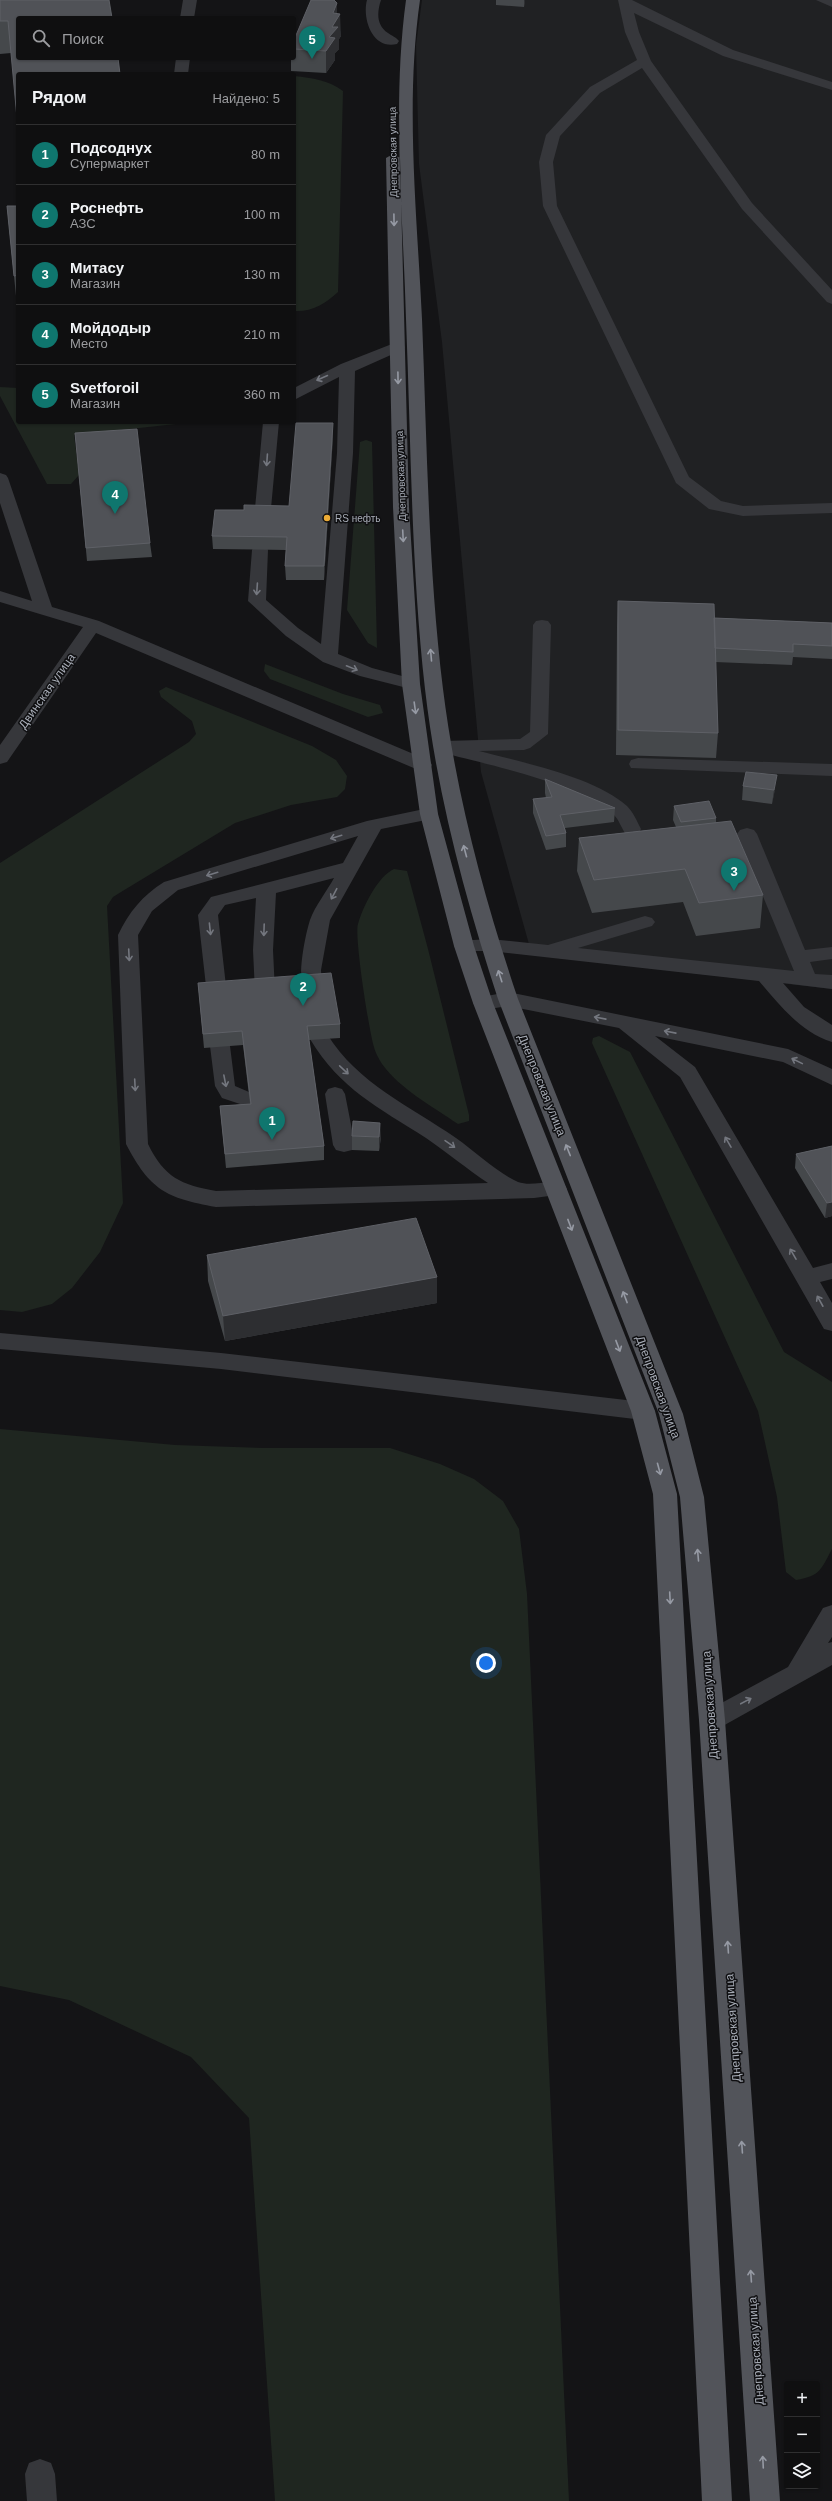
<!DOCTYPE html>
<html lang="ru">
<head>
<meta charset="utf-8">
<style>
  body { margin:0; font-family:Arial,sans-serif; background:#181819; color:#f1f3f6 }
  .controls { position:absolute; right:12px; bottom:12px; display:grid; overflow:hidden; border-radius:4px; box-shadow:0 1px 3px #0004 }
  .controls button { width:36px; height:36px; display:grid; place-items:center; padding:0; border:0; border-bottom:1px solid #2f2f30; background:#0f0f10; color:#f1f3f6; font:20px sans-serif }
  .you { position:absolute; left:486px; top:1663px; width:14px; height:14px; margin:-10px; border:3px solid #fff; border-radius:50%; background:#1a73e8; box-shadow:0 0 0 6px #1a73e833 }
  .badge { display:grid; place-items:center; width:26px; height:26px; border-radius:50%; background:#0f766e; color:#fff; font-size:13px; font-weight:700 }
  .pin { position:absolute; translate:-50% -33px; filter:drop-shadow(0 1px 2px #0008) }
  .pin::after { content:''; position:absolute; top:21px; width:14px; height:12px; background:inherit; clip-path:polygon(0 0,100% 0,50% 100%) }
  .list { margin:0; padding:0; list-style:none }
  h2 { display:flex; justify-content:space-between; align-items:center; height:52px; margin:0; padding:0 16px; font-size:17px }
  h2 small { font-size:13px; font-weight:400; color:#9b9c9f }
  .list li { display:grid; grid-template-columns:26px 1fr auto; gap:12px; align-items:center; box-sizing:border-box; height:60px; padding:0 16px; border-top:1px solid #2f2f30 }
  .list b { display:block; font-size:15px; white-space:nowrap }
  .list p { margin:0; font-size:13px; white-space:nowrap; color:#9b9c9f }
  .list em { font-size:13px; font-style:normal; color:#9b9c9f }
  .icon { flex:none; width:22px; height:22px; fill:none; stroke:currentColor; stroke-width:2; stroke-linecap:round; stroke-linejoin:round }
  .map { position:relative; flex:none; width:832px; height:2501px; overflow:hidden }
  .search { position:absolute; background:#0f0f10; box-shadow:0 1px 3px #0004; left:16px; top:16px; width:280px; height:44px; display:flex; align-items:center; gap:10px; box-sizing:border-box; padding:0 14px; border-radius:4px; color:#9b9c9f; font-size:15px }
  .panel { position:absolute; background:#0f0f10; box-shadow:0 1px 3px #0004; left:16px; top:72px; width:280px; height:352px; border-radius:4px }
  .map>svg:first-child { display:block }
  .built { fill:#202123 }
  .green { fill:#1f2620 }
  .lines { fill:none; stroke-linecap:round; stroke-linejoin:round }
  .lane { fill:#36373b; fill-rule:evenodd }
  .primary { fill:#52545a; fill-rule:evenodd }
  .wall { fill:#45484b }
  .shaded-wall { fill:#2d2e31 }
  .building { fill:#505257; stroke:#5e6066 }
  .oneway { stroke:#969aa4 }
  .oneway2 { stroke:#74777f }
  .poi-dot { fill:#edac36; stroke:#0f0f11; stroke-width:1.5 }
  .labels { text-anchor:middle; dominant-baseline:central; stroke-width:3; stroke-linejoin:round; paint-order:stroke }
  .far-street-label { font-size:10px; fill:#a7acb6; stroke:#0f0f11 }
  .far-poi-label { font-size:10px; fill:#a7acb6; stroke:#0f0f11; text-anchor:start }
  .street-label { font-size:12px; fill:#a7acb6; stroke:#0f0f11 }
</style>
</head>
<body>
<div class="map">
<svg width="832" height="2501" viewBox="0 0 832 2501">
  <rect width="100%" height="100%" fill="#141416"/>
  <path class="built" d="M 422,0 L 832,0 L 832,989 L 532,955 L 481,772 L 442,342 L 419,164 L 416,45 Z"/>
  <path class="green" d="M 294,76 C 313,78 328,80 343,91 L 338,292 C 325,304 312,312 294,311 Z
    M 0,387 L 18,388 L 18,422 L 177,422 L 176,424 L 74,435 L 79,475 L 71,484 L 47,484 L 0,396 Z
    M 366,440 L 372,442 L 377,648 L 368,643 L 347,610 L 360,442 Z
    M 265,664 L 343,694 L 380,705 L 383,713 L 368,717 L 270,679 L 264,671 Z
    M 166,687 L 312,746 L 336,760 L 347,776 L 345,789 L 337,797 L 291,805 L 235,823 L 121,892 L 113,897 L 107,906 L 123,1203 L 100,1252 L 72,1288 L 52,1304 L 22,1312 L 0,1310 L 0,863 L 189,742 L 196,734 L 192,721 L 161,697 L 159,691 Z
    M 394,869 L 407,871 L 428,949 L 469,1115 L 469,1121 L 458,1124 C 432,1106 400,1089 382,1064 C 379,1059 375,1052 374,1047 C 369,1031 354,936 358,924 C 363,907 377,877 394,869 Z
    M 599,1036 L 630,1052 L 784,1352 L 832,1382 L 832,1549 C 821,1569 821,1576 796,1580 L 786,1572 L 777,1497 L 758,1411 L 592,1043 L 593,1038 Z
    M 0,1429 L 175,1445 L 264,1448 L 390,1448 L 440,1464 L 474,1479 L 503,1501 L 519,1529 L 527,1594 L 569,2501 L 275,2501 L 249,2118 L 191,2057 L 69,2000 L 0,1986 Z"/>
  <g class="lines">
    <path class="lane" d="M 183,0 L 197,0 L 194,18 L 180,18 Z
      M 367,0 L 381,0 C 377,12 376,25 388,33 C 392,36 396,37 399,41 L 397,44 C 372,50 362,18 367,0 Z
      M 618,0 L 632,0 L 733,50 L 832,82 L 832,90 L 723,56 L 634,13 L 639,32 L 651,61 L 752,203 L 832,290 L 832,304 L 827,302 L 742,209 L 642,68 L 600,93 L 560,136 L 553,162 L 557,206 L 689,477 L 721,501 L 743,506 L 832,503 L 832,513 L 743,516 L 709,509 L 676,483 L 543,206 L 539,162 L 546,135 L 590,87 L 637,60 L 625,32 Z
      M 816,0 L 832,0 L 832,7 Z
      M 176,58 L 190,58 L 188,74 L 174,74 Z
      M 397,342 L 405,347 L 402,350 L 355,371 L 353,453 L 338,654 L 372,668 L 417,680 L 420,684 L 417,688 L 411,689 L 360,676 L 323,662 L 286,636 L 248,601 L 252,550 L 254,546 L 266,546 L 268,550 L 266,600 L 298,628 L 321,644 L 337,453 L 339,377 L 294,400 L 294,388 L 341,364 Z
      M 263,422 L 279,422 L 270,519 L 268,523 L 256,523 L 254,519 Z
      M 0,473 L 6,475 L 8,478 L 52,607 L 99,621 L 430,761 L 432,765 L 430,769 L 416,769 L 96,633 L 7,762 L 0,764 L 0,745 L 83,627 L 0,602 L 0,591 L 32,601 L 0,503 Z
      M 542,620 L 548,621 L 551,625 L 548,734 L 530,748 L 524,750 L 479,751 C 521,762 595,777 627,806 C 633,812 637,821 641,829 L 639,833 L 625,833 C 621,827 619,820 614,815 C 584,784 480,763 436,751 L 434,747 L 436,743 L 443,741 L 520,739 L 530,732 L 533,625 L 536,621 Z
      M 638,758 L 832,764 L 832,776 L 631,768 L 629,764 L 631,760 Z
      M 429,808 L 436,810 L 438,814 L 436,818 L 381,829 L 330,920 L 321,970 L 322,988 L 319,993 L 312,995 L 305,993 C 296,979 305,936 310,920 C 315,906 327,891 334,878 L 276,893 L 273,950 L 275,992 L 272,997 L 265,999 L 258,997 L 255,992 L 253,950 L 256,898 L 225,905 L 218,915 L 227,995 L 224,1000 L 217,1002 L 210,1000 L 207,995 L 198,915 L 211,897 L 343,863 L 358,836 L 178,890 L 152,911 L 138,935 L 148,1144 C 164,1177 181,1185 216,1191 L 488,1183 C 467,1169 448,1153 426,1138 C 378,1107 341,1090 310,1039 L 313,1034 L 320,1032 L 327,1034 C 358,1084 410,1106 456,1138 C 476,1152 496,1172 518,1182 C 532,1187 549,1179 564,1184 L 567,1189 L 564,1194 L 534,1198 L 216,1207 C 166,1198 150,1190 126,1144 L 118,935 C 129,912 142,896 164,882 L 367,821 Z
      M 747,828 L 754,830 L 757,834 L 805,950 L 832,947 L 832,959 L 810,962 L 815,974 L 832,975 L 832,989 L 783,983 L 804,1007 L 832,1025 L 832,1042 C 801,1033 779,1004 759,981 L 490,951 L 457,951 L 454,946 L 457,941 L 490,939 L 548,945 L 645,916 L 652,918 L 655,922 L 652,926 L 578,948 L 794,971 L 737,834 L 740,830 Z
      M 508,992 L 788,1049 L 832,1069 L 832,1085 L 783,1062 L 655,1036 L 695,1067 L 813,1268 L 832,1263 L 832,1279 L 820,1282 L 832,1303 L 832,1331 L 824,1329 L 680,1077 L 619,1028 L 508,1006 L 483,1010 L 476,1008 L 473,1003 L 476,998 Z
      M 220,1039 L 227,1041 L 230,1046 L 235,1086 L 256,1095 L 259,1100 L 256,1105 L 249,1107 L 222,1098 L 215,1086 L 210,1046 L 213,1041 Z
      M 335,1087 L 342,1089 L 345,1094 L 355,1145 L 352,1150 L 344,1152 L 336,1150 L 333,1145 L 325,1094 L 328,1089 Z
      M 0,1333 L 221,1353 L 643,1402 L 651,1405 L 655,1411 L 651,1417 L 643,1420 L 221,1369 L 0,1349 Z
      M 832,1605 L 832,1637 L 828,1643 L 832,1642 L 832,1665 L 721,1727 L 712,1731 L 703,1727 L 699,1720 L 703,1713 L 788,1667 L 823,1608 Z
      M 40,2459 L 51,2463 L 55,2474 L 57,2501 L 27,2501 L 25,2474 L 29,2463 Z"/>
    <path class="primary" d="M 406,0 L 420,0 C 405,104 417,215 422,319 C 427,443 428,566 443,689 C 456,794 484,898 518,999 L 683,1414 L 704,1497 L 725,1720 L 780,2501 L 750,2501 L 699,1720 L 680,1497 L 659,1414 L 498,999 C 465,898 437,794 425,689 C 411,566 411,442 406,319 C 403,214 392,103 406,0 Z
      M 393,154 L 400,158 L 409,507 L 420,684 L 438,814 L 474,946 L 493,1003 L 655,1411 L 677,1494 L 732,2501 L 702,2501 L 653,1494 L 631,1411 L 473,1003 L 454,946 L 420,814 L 402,684 L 393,507 L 386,158 Z"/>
  </g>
  <path class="wall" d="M 0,0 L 120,74 L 11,53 L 0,54 Z
    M 496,0 L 525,0 L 524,7 L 496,5 Z
    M 337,14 L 341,36 L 339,39 L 339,49 L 335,53 L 335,60 L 326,73 L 291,71 L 291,58 L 294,58 L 294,40 Z
    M 7,206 L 18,206 L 18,306 L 17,306 Z
    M 75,433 L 150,543 L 152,557 L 87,561 Z
    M 333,436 L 324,580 L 286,580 L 285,566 L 286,550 L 213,549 L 212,536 L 289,506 Z
    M 618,601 L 714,618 L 832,623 L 832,659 L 793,657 L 792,665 L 715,662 L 718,733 L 716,758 L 616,755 L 617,626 Z
    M 545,779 L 615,808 L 614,822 L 565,828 L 566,833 L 566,847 L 546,850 L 533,813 L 533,799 L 546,798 L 545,793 Z
    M 743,786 L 775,789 L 772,804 L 742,800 Z
    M 674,806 L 716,818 L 716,822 L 763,895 L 760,928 L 696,936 L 683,902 L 592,913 L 577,871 L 579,838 L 676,827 L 673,820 Z
    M 198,983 L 340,1024 L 340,1038 L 309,1040 L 324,1146 L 324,1160 L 226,1168 L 220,1106 L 250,1104 L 243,1045 L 204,1048 Z
    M 352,1136 L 381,1137 L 379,1151 L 352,1150 Z
    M 832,1146 L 832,1216 L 825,1218 L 795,1168 L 796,1154 Z
    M 207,1255 L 437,1277 L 437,1303 L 225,1341 L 208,1281 Z"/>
  <path class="shaded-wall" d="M 524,0 L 525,0 L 524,7 Z
    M 337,3 L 337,19 L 340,14 L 341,36 L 339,39 L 339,49 L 335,53 L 335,60 L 326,73 L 326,51 L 332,27 L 333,13 Z
    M 333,423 L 333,436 L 324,580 L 324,566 Z
    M 777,775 L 775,789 L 772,804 L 774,790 Z
    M 380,1123 L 381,1137 L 379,1151 L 379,1137 Z
    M 832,1202 L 832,1216 L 825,1218 L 827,1203 Z
    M 437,1277 L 437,1303 L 225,1341 L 223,1316 Z"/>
  <path class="building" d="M 0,0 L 109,0 L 112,18 L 18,18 L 18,58 L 118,58 L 120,74 L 18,74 L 18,129 L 8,21 L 0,21 Z
    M 311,0 L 334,0 L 337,3 L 333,13 L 340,14 L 332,27 L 338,27 L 329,37 L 335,38 L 326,51 L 294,49 L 294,40 Z
    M 7,206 L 18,206 L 18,275 L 14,276 Z
    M 296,423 L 333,423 L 324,566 L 285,566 L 287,537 L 212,536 L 215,510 L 244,510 L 244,505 L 289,506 Z
    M 137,429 L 150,543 L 86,548 L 75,433 Z
    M 618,601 L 714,604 L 718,733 L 618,730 Z
    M 714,618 L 832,623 L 832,646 L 793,644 L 793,652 L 715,648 Z
    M 746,772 L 777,775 L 774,790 L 743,786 Z
    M 545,779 L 615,808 L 560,815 L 566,833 L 546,836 L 533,799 L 552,797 Z
    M 709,801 L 716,818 L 681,822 L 674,806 Z
    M 731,821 L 763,895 L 699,903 L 685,869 L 594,880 L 579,838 Z
    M 331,973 L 340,1024 L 307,1026 L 324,1146 L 225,1154 L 220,1106 L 251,1104 L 242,1031 L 203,1034 L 198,983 Z
    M 353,1121 L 380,1123 L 379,1137 L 352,1136 Z
    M 832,1146 L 832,1202 L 827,1203 L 796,1154 Z
    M 416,1218 L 437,1277 L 223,1316 L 207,1255 Z"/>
  <defs><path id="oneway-shaft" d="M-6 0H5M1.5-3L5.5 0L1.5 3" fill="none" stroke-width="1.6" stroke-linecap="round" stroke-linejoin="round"/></defs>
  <g class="oneway">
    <use href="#oneway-shaft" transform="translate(394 220) rotate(89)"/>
    <use href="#oneway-shaft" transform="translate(398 378) rotate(89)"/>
    <use href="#oneway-shaft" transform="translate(403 536) rotate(87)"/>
    <use href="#oneway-shaft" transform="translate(431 655) rotate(-95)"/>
    <use href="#oneway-shaft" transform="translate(415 708) rotate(82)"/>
    <use href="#oneway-shaft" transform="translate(465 851) rotate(-105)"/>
    <use href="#oneway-shaft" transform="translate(500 976) rotate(-108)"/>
    <use href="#oneway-shaft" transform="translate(568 1150) rotate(-112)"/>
    <use href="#oneway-shaft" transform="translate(570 1225) rotate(69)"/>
    <use href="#oneway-shaft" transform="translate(625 1297) rotate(-111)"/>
    <use href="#oneway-shaft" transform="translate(618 1346) rotate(69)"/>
    <use href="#oneway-shaft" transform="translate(659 1469) rotate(75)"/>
    <use href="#oneway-shaft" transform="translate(698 1555) rotate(-95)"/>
    <use href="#oneway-shaft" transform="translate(670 1598) rotate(87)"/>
    <use href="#oneway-shaft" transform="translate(728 1947) rotate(-94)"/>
    <use href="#oneway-shaft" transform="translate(742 2147) rotate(-94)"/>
    <use href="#oneway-shaft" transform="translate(751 2276) rotate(-94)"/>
    <use href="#oneway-shaft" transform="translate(763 2462) rotate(-93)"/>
  </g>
  <g class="oneway2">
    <use href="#oneway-shaft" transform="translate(322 378) rotate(156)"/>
    <use href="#oneway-shaft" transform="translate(267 460) rotate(94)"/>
    <use href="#oneway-shaft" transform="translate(257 589) rotate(94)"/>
    <use href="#oneway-shaft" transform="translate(352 668) rotate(22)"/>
    <use href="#oneway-shaft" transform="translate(336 837) rotate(163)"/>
    <use href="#oneway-shaft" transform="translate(212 874) rotate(163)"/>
    <use href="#oneway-shaft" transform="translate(334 894) rotate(118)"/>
    <use href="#oneway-shaft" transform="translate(210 929) rotate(84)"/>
    <use href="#oneway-shaft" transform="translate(264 930) rotate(92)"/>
    <use href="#oneway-shaft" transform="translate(129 955) rotate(87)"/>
    <use href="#oneway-shaft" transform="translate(600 1018) rotate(-169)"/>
    <use href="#oneway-shaft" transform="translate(670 1032) rotate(-169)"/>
    <use href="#oneway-shaft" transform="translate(797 1061) rotate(-154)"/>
    <use href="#oneway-shaft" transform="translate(344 1070) rotate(43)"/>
    <use href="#oneway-shaft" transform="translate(225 1081) rotate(79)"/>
    <use href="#oneway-shaft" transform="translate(135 1085) rotate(87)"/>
    <use href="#oneway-shaft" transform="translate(728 1142) rotate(-120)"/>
    <use href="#oneway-shaft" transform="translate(450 1144) rotate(35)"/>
    <use href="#oneway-shaft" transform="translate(793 1254) rotate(-120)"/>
    <use href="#oneway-shaft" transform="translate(820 1301) rotate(-119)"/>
    <use href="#oneway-shaft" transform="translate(746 1701) rotate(-28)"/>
  </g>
  <circle class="poi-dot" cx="327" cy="518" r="4"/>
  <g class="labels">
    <g class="far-street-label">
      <text transform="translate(393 152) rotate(-91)">Днепровская улица</text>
      <text transform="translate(401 476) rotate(-92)">Днепровская улица</text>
    </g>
    <g class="far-poi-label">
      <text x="335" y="518">RS нефть</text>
    </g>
    <g class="street-label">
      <text transform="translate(47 691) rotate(-55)">Двинская улица</text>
      <text transform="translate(542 1085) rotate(68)">Днепровская улица</text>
      <text transform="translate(658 1387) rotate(70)">Днепровская улица</text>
      <text transform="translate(710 1705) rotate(-94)">Днепровская улица</text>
      <text transform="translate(733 2028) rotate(-94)">Днепровская улица</text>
      <text transform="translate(756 2351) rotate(-94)">Днепровская улица</text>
    </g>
  </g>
</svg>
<div class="controls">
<button>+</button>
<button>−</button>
<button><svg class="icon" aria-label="layers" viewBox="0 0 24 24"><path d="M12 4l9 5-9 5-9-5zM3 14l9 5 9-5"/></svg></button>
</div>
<div class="you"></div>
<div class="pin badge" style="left:272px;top:1140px">1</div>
<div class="pin badge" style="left:303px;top:1006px">2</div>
<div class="pin badge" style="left:734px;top:891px">3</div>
<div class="pin badge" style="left:115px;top:514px">4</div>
<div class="pin badge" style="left:312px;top:59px">5</div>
<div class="search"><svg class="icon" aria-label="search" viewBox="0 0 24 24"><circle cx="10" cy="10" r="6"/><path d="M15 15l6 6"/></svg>Поиск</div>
<section class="panel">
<h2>Рядом<small>Найдено: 5</small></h2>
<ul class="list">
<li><span class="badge">1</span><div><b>Подсоднух</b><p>Супермаркет</p></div><em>80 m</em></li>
<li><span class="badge">2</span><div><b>Роснефть</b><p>АЗС</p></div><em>100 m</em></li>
<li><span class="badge">3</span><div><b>Митасу</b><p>Магазин</p></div><em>130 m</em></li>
<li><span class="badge">4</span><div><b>Мойдодыр</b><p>Место</p></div><em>210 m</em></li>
<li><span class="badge">5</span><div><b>Svetforoil</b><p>Магазин</p></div><em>360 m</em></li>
</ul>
</section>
</div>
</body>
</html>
